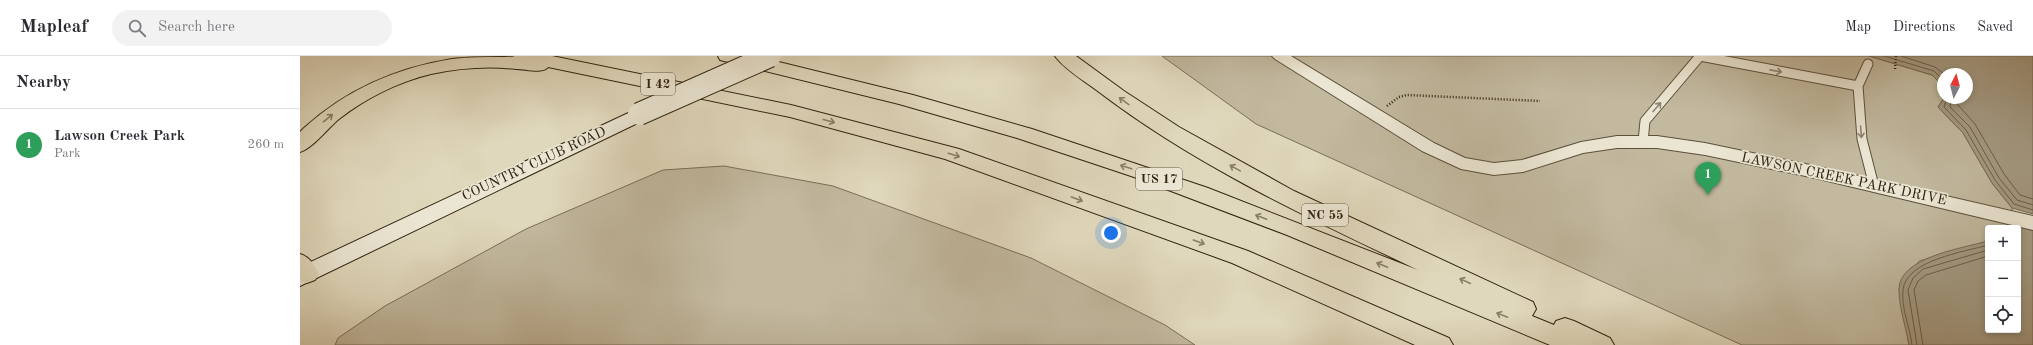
<!DOCTYPE html>
<html lang="en">
<head>
<meta charset="utf-8">
<style>
  body { margin:0; font-family:"Old Standard TT",serif; background:#f2f2f3; color:#2b2b33 }
  .controls { position:absolute; right:12px; bottom:12px; display:grid; overflow:hidden; border-radius:4px; box-shadow:0 2px 6px #0003 }
  .controls button { width:36px; height:36px; display:grid; place-items:center; padding:0; border:0; border-bottom:1px solid #e1e1e2; background:#fff; color:#2b2b33; font:20px sans-serif }
  .compass { position:absolute; left:1637px; top:12px; width:36px; height:36px; border-radius:50%; background:#fff; box-shadow:0 2px 6px #0003; rotate:6deg }
  .you { position:absolute; left:811px; top:177px; width:14px; height:14px; margin:-10px; border:3px solid #fff; border-radius:50%; background:#1a73e8; box-shadow:0 0 0 6px #1a73e833 }
  .badge { display:grid; place-items:center; width:26px; height:26px; border-radius:50%; background:#0f766e; color:#fff; font-size:13px; font-weight:700 }
  .pin { position:absolute; translate:-50% -33px; filter:drop-shadow(0 1px 2px #0008) }
  .pin::after { content:''; position:absolute; top:21px; width:14px; height:12px; background:inherit; clip-path:polygon(0 0,100% 0,50% 100%) }
  .list { margin:0; padding:0; list-style:none }
  h2 { display:flex; justify-content:space-between; align-items:center; height:52px; margin:0; padding:0 16px; font-size:17px }
  h2 small { font-size:13px; font-weight:400; color:#7c7c81 }
  .list li { display:grid; grid-template-columns:26px 1fr auto; gap:12px; align-items:center; box-sizing:border-box; height:72px; padding:0 16px; border-top:1px solid #e1e1e2 }
  .list b { display:block; font-size:15px; white-space:nowrap }
  .list p { margin:0; font-size:13px; white-space:nowrap; color:#7c7c81 }
  .list em { font-size:13px; font-style:normal; color:#7c7c81 }
  .icon { flex:none; width:22px; height:22px; fill:none; stroke:currentColor; stroke-width:2; stroke-linecap:round; stroke-linejoin:round }
  .map { position:relative; flex:none; width:1733px; height:289px; overflow:hidden }
  header { display:flex; align-items:center; gap:24px; box-sizing:border-box; height:56px; padding:0 20px; background:#fff; border-bottom:1px solid #e1e1e2 }
  header strong { font-size:19px }
  nav { display:flex; gap:22px; margin-inline-start:auto; font-size:14px }
  .search { width:280px; height:36px; background:#f2f2f3; display:flex; align-items:center; gap:10px; box-sizing:border-box; padding:0 14px; border-radius:22px; color:#7c7c81; font-size:15px }
  main { display:flex }
  aside { flex:1; background:#fff }
  .map>svg:first-child { display:block }
  .green { fill:#c2b99f; stroke:#796e58 }
  .water { fill:#a49a82; stroke:#766a55 }
  .lines { fill:none; stroke-linecap:round; stroke-linejoin:round }
  .shore { stroke:#6a5e4a; stroke-width:1 }
  .service-casing { stroke:#5c503c; stroke-width:11 }
  .minor-casing { stroke:#5c503c; stroke-width:2 }
  .secondary-casing { stroke:#302311; stroke-width:2 }
  .motorway-casing { stroke:#302311; stroke-width:2 }
  .path { stroke:#302311; stroke-width:2.5; stroke-dasharray:1 2; stroke-linecap:butt }
  .service { stroke:#ebe6d3; stroke-width:9 }
  .minor { fill:#ebe6d3; fill-rule:evenodd }
  .secondary { fill:#ebe6d3; fill-rule:evenodd }
  .motorway { fill:#e0d8bc; fill-rule:evenodd }
  .secondary-bridge-casing { stroke:#302311; stroke-width:24; stroke-linecap:butt }
  .secondary-bridge { stroke:#ebe6d3; stroke-width:22 }
  .oneway { stroke:#8e8472 }
  .oneway2 { stroke:#887e66 }
  .labels { text-anchor:middle; dominant-baseline:central; stroke-width:3.5; stroke-linejoin:round; paint-order:stroke }
  .shield { fill:#ebe6d3; stroke:#685e4b; stroke-width:1 }
  .shield-label { font-size:13px; font-weight:bold; fill:#302311 }
  .street-label { font-size:14px; fill:#302311; stroke:#ebe6d3 }
</style>
</head>
<body>
<header>
<strong>Mapleaf</strong>
<div class="search"><svg class="icon" aria-label="search" viewBox="0 0 24 24"><circle cx="10" cy="10" r="6"/><path d="M15 15l6 6"/></svg>Search here</div>
<nav><a>Map</a><a>Directions</a><a>Saved</a></nav>
</header>
<main>
<aside>
<h2>Nearby<small></small></h2>
<ul class="list">
<li><span class="badge" style="background:#2e9e5b">1</span><div><b>Lawson Creek Park</b><p>Park</p></div><em>260 m</em></li>
</ul>
</aside>
<div class="map">
<svg width="1733" height="289" viewBox="0 0 1733 289">
  <rect width="100%" height="100%" fill="#e0d8bc"/>
  <filter id="stains"><feTurbulence type="fractalNoise" baseFrequency=".005" numOctaves="4"/><feColorMatrix values="0 0 0 0 .2 0 0 0 0 .09 0 0 0 0 .02 0 0 0 .5 -.17"/></filter>
  <radialGradient id="worn" r=".72"><stop offset=".6" stop-color="#630" stop-opacity="0"/><stop offset="1" stop-color="#630" stop-opacity=".3"/></radialGradient>
  <path class="green" d="M 862,0 L 1569,0 L 1632,19 L 1643,30 L 1644,42 L 1638,51 L 1663,77 L 1692,127 L 1712,152 L 1714,172 L 1688,172 L 1688,185 L 1619,205 L 1599,233 L 1609,289 L 1442,289 L 956,68 Z
    M 424,110 L 533,130 L 731,202 L 865,269 L 895,289 L 35,289 L 38,282 L 85,250 L 226,173 L 363,114 Z"/>
  <path class="water" d="M 1569,0 L 1733,0 L 1733,158 L 1712,152 L 1692,127 L 1663,77 L 1638,51 L 1644,42 L 1667,42 L 1667,18 L 1643,18 L 1643,30 L 1632,19 Z
    M 1716,166 L 1733,171 L 1733,289 L 1609,289 C 1606,271 1599,252 1599,234 C 1598,201 1664,192 1688,185 L 1688,274 L 1718,274 L 1718,172 L 1715,172 Z"/>
  <g class="lines">
    <path class="shore" d="M 1584,0 L 1634,15 L 1643,24
      M 1601,0 L 1635,11 L 1644,18
      M 1647,42 L 1644,51 L 1666,74 L 1695,124 L 1714,148 L 1733,154
      M 1652,42 L 1650,51 L 1670,71 L 1699,122 L 1717,144 L 1733,149
      M 1658,42 L 1658,49 L 1675,68 L 1704,118 L 1720,139 L 1733,143
      M 1612,289 C 1610,271 1601,252 1603,234 C 1606,204 1664,196 1688,189
      M 1617,289 L 1608,234 L 1613,222 L 1623,213 L 1688,194
      M 1623,289 L 1614,234 L 1618,225 L 1626,219 L 1688,200"/>
    <g class="service-casing">
      <path id="service" d="M 1558,30 L 1568,8
        M 1343,86 L 1345,65 L 1400,0 L 1558,30 L 1562,83 L 1574,130"/>
    </g>
    <g class="minor-casing">
      <path id="minor" d="M 972,0 L 991,0 L 1134,87 L 1165,102 L 1194,107 L 1222,104 L 1281,86 L 1317,80 L 1357,80 L 1405,87 L 1515,110 L 1733,160 L 1733,174 L 1515,122 L 1405,99 L 1357,92 L 1317,92 L 1283,97 L 1223,116 L 1194,119 L 1161,113 L 1122,95 L 975,3 Z"/>
    </g>
    <g class="secondary-casing">
      <path id="secondary" d="M 339,52 L 346,53 L 349,58 L 346,63 L 0,230 L 0,211 Z"/>
    </g>
    <g class="motorway-casing">
      <path id="motorway" d="M 215,0 L 252,0 L 491,49 L 659,93 L 948,195 L 1149,282 L 1153,289 L 1115,289 L 932,207 L 645,103 L 490,61 L 248,11 C 243,18 225,13 216,13 C 189,10 159,12 131,18 C 98,26 66,42 39,63 C 28,72 12,93 0,96 L 0,76 L 4,72 C 47,33 96,12 152,3 C 169,1 185,1 201,1 C 206,1 213,1 215,0 Z
        M 418,0 L 453,0 L 487,8 L 613,39 L 732,73 L 908,132 L 1118,214 C 1009,162 896,110 799,36 C 786,26 764,13 755,0 L 776,0 L 824,35 L 879,71 L 994,135 L 1233,246 L 1236,253 L 1232,260 L 1254,269 L 1256,265 L 1265,262 L 1274,265 L 1310,282 L 1314,289 L 1250,289 L 987,179 L 834,121 L 717,82 L 599,48 L 420,4 Z
        M 0,198 C 10,201 14,209 19,218 L 15,224 L 7,227 L 0,225 Z"/>
    </g>
    <path class="path" d="M 1595,13 L 1596,0
      M 1087,50 L 1099,41 L 1107,39 L 1240,45"/>
    <use href="#service" class="service"/>
    <use href="#minor" class="minor"/>
    <use href="#secondary" class="secondary"/>
    <use href="#motorway" class="motorway"/>
    <g class="secondary-bridge-casing">
      <path id="secondary-bridge" d="M 339,58 L 470,0"/>
    </g>
    <use href="#secondary-bridge" class="secondary-bridge"/>
  </g>
  <defs><path id="oneway-shaft" d="M-6 0H5M1.5-3L5.5 0L1.5 3" fill="none" stroke-width="1.6" stroke-linecap="round" stroke-linejoin="round"/></defs>
  <g class="oneway">
    <use href="#oneway-shaft" transform="translate(1476 15) rotate(11)"/>
    <use href="#oneway-shaft" transform="translate(1357 51) rotate(-49)"/>
    <use href="#oneway-shaft" transform="translate(1561 76) rotate(86)"/>
  </g>
  <g class="oneway2">
    <use href="#oneway-shaft" transform="translate(824 45) rotate(-144)"/>
    <use href="#oneway-shaft" transform="translate(28 62) rotate(-39)"/>
    <use href="#oneway-shaft" transform="translate(529 65) rotate(15)"/>
    <use href="#oneway-shaft" transform="translate(654 99) rotate(18)"/>
    <use href="#oneway-shaft" transform="translate(826 111) rotate(-162)"/>
    <use href="#oneway-shaft" transform="translate(935 112) rotate(-151)"/>
    <use href="#oneway-shaft" transform="translate(777 143) rotate(20)"/>
    <use href="#oneway-shaft" transform="translate(961 161) rotate(-159)"/>
    <use href="#oneway-shaft" transform="translate(899 186) rotate(20)"/>
    <use href="#oneway-shaft" transform="translate(1082 209) rotate(-157)"/>
    <use href="#oneway-shaft" transform="translate(1165 225) rotate(-155)"/>
    <use href="#oneway-shaft" transform="translate(1202 259) rotate(-158)"/>
  </g>
  <g class="labels">
    <g class="shield">
      <rect x="341" y="17" width="34" height="22" rx="3"/>
      <rect x="836" y="112" width="46" height="22" rx="3"/>
      <rect x="1002" y="148" width="46" height="22" rx="3"/>
    </g>
    <g class="shield-label">
      <text x="358" y="28">I 42</text>
      <text x="859" y="123">US 17</text>
      <text x="1025" y="159">NC 55</text>
    </g>
    <g class="street-label">
      <text transform="translate(234 108) rotate(-25)">COUNTRY CLUB ROAD</text>
      <text transform="translate(1544 123) rotate(12)">LAWSON CREEK PARK DRIVE</text>
    </g>
  </g>
  <rect width="100%" height="100%" filter="url(#stains)"/>
  <rect width="100%" height="100%" fill="url(#worn)"/>
</svg>
<div class="controls">
<button>+</button>
<button>−</button>
<button><svg class="icon" aria-label="locate" viewBox="0 0 24 24"><circle cx="12" cy="12" r="6"/><path d="M12 2v4M12 18v4M2 12h4M18 12h4"/></svg></button>
</div>
<svg class="compass" viewBox="-18 -18 36 36"><path d="M0-13l5 13h-10z" fill="#e53935"/><path d="M0 13l5-13h-10z" fill="#7c7c81"/></svg>
<div class="you"></div>
<div class="pin badge" style="left:1408px;top:139px;background:#2e9e5b">1</div>
</div>
</main>
</body>
</html>
